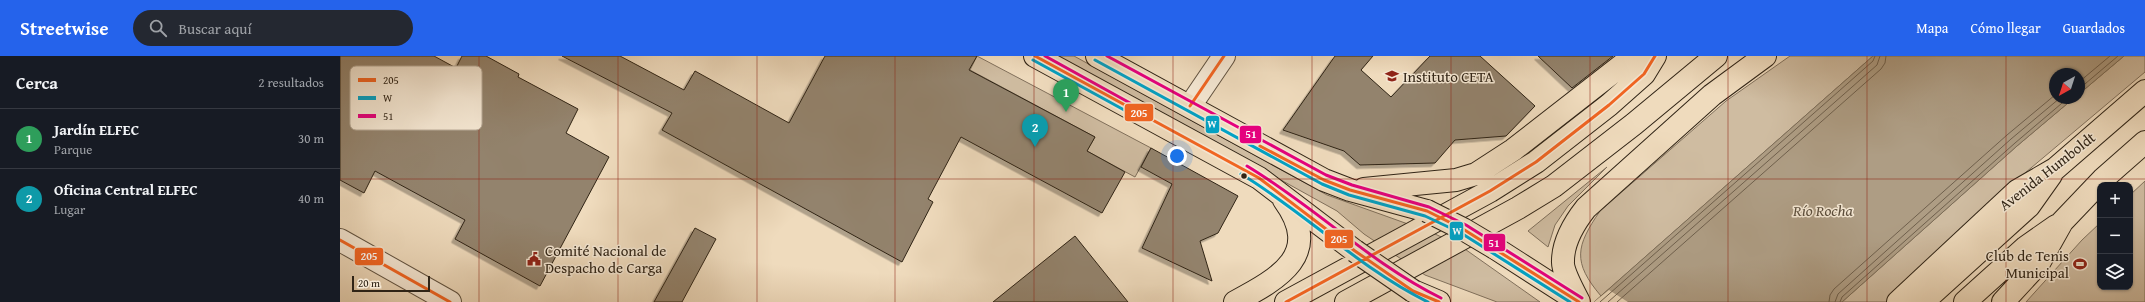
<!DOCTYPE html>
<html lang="es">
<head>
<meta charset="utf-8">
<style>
  body { margin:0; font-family:"Gentium Book Plus",serif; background:#242831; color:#f1f3f6 }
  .controls { position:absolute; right:12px; bottom:12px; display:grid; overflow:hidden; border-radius:8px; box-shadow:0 1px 3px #0004 }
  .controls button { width:36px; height:36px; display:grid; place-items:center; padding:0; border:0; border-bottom:1px solid #363941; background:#171b24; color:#f1f3f6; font:20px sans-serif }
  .compass { position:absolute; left:1709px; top:12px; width:36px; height:36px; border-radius:50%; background:#171b24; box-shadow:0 1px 3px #0004; rotate:219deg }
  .scale { position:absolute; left:12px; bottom:10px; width:78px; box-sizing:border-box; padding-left:4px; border:2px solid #302416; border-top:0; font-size:11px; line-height:14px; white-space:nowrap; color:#302416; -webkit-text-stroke:3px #f5e8d4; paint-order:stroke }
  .you { position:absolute; left:837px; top:100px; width:14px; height:14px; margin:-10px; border:3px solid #fff; border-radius:50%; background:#1a73e8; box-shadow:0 0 0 6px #1a73e833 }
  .badge { display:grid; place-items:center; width:26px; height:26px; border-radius:50%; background:#2563eb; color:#fff; font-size:13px; font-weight:700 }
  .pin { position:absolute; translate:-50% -33px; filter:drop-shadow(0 1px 2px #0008) }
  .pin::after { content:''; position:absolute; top:21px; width:14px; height:12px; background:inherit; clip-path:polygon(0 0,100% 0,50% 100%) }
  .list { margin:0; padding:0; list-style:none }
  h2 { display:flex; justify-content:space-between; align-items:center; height:52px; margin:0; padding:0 16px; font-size:17px }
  h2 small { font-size:13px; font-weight:400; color:#9ea1a6 }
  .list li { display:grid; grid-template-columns:26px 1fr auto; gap:12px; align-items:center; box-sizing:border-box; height:60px; padding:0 16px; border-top:1px solid #363941 }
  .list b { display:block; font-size:15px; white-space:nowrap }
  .list p { margin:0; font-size:13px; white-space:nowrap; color:#9ea1a6 }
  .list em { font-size:13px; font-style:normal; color:#9ea1a6 }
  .icon { flex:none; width:22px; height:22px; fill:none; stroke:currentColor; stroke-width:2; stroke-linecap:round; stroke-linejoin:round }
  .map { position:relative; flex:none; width:1805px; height:246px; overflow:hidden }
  header { display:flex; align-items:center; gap:24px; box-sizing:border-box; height:56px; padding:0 20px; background:#2563eb; color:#fff }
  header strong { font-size:19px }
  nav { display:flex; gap:22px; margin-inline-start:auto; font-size:14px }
  .search { width:280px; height:36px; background:#242831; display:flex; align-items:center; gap:10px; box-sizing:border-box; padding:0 14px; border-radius:22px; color:#9ea1a6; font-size:15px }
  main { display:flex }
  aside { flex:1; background:#171b24 }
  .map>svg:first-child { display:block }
  .green { fill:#cfbca1; stroke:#80705c }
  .water { fill:#ae9d84; stroke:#7c6d58 }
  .pier { fill:#efdbbd }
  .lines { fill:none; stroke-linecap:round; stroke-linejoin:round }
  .shore { stroke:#6f604d; stroke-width:1 }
  .building { fill:#93836d; stroke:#302416; filter:url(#shadow) }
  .street-casing { stroke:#605240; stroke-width:24 }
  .primary-casing { stroke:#302416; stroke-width:24 }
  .street { stroke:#f5e8d4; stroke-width:22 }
  .primary { stroke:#efdbbd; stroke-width:22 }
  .primary-bridge-casing { stroke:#302416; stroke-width:24; stroke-linecap:butt }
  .primary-bridge { stroke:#efdbbd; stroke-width:22 }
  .bus-1-casing { stroke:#f5e8d4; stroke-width:6 }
  .bus-2-casing { stroke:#f5e8d4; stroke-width:6 }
  .bus-3-casing { stroke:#f5e8d4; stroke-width:6 }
  .bus-1 { stroke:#f26522; stroke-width:3 }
  .bus-2 { stroke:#02a2c5; stroke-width:3 }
  .bus-3 { stroke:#e5007d; stroke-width:3 }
  .grid { fill:none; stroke:#8f2418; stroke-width:1; stroke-opacity:0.55 }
  .bus-dot { fill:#302416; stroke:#f5e8d4; stroke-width:1.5 }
  .labels { text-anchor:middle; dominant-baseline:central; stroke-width:3; stroke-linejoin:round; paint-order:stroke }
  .poi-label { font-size:15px; fill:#302416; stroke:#f5e8d4; text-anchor:start }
  .street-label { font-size:15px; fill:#302416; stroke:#f5e8d4 }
  .water-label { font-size:16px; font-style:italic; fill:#5c4e3c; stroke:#f5e8d4 }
  .key { fill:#f5e8d4; stroke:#baad9b; stroke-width:1 }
  .key-label { font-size:11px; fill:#302416 }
  .line-badge { stroke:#f5e8d4; stroke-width:1.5 }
  .badge-label { font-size:11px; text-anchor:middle; font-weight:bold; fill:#fff }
</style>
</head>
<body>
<header>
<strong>Streetwise</strong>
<div class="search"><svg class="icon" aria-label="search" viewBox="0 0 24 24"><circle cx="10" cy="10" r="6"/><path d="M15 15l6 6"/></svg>Buscar aquí</div>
<nav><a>Mapa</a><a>Cómo llegar</a><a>Guardados</a></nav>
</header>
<main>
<aside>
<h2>Cerca<small>2 resultados</small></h2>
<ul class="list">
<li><span class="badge" style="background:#2e9e5b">1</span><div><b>Jardín ELFEC</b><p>Parque</p></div><em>30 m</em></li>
<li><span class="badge" style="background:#0f9aa8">2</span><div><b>Oficina Central ELFEC</b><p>Lugar</p></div><em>40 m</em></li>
</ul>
</aside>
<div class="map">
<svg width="1805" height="246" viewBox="0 0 1805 246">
  <defs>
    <filter id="shadow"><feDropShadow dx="-3.5" dy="3.5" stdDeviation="0" flood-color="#0004"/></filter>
  </defs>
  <rect width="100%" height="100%" fill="#efdbbd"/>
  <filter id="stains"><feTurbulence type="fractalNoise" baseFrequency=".005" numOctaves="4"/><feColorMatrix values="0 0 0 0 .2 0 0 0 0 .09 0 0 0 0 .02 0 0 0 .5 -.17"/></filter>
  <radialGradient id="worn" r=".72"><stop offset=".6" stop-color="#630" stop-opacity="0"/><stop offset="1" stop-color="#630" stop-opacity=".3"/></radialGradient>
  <path class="green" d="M 637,0 L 811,92 L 795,121 L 747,95 L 755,81 L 630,14 Z
    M 717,0 L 734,0 L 987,139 L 1093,177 L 1122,191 L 1200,246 L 1157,246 L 1085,219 L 1024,178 L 997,155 Z
    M 1450,0 L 1533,0 L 1261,240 C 1232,206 1236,190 1260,155 L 1386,45 Z
    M 1784,0 L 1805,0 L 1805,16 L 1666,133 L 1548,246 L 1502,246 L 1677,90 L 1734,42 L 1739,42 L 1739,38 Z
    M 1267,111 L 1228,150 L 1215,169 L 1208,191 L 1188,175 Z
    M 1805,125 L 1805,246 L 1686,246 L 1742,184 L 1760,167 L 1760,231 L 1790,231 L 1790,139 Z"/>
  <path class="water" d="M 1533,0 L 1784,0 L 1739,38 L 1739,18 L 1715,18 L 1715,42 L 1734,42 L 1677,90 L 1502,246 L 1254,246 Z"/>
  <path class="pier" d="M 1269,234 L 1288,246 L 1254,246 Z"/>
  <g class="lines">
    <path class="shore" d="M 1739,26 L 1770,0
      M 1739,33 L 1778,0
      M 1260,246 L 1533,5 L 1535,0
      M 1268,246 L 1537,9 L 1540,0
      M 1277,246 L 1541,13 L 1545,7 L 1546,0
      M 1489,246 L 1490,239 L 1494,233 L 1667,79 L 1715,39
      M 1495,246 L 1498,238 L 1671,83 L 1720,42
      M 1500,246 L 1502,241 L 1675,87 L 1728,42"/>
  </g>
  <path class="building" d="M 0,0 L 94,0 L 116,12 L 122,0 L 146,0 L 179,18 L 178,21 L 238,53 L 226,77 L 269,101 L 200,230 L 115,183 L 125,164 L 35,115 L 24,137 L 0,124 Z
    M 222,0 L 280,0 L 344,34 L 355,15 L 449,67 L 485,0 L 637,0 L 629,14 L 755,81 L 747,95 L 785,116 L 762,157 L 621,81 L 588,143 L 593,146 L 562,206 L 322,74 L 332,57 Z
    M 995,0 L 1033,0 L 1021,14 L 1051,41 L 1090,0 L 1140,0 L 1195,50 L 1166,80 L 1115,84 L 1095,107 L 1020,109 L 1004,95 L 943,74 Z
    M 1198,0 L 1273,0 L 1232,32 Z
    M 811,92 L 898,140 L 878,177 L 860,185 L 872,225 L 802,192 L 832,128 L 801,111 Z
    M 355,172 L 376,183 L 342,246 L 314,246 Z
    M 735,180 L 788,246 L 653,246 Z"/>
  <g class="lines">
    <g class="street-casing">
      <path id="street" d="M 850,50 L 884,0
        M 0,184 L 110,246"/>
    </g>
    <g class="primary-casing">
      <path id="primary" d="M 695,0 L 919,122 L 1015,195
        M 757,0 L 984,124 L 1010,134 L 1087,155
        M 1024,133 L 1116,124 L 1136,118 L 1173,94 L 1286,6 L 1298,0
        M 1155,192 L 1239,246
        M 1073,235 L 1099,246
        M 895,246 C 940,222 983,198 944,144
        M 946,246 L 1150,135 L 1196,106 L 1269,49 L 1304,18 L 1315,0
        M 1006,246 L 1178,152 L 1214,130 L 1294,68 L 1376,0
        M 1239,246 C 1234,236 1222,215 1223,205 C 1223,186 1235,166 1246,152 L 1372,39 L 1425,0
        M 1558,246 L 1677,135 L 1715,113 L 1805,35
        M 1583,246 L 1689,150 L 1711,119
        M 1625,246 L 1686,191 L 1716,170
        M 1663,246 L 1699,207 L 1722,166 L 1763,123 L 1805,86"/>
    </g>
    <use href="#street" class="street"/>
    <use href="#primary" class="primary"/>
    <g class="primary-bridge-casing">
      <path id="primary-bridge" d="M 1087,155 L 1123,173 L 1155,192
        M 1015,195 L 1073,235"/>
    </g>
    <use href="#primary-bridge" class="primary-bridge"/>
    <g class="bus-1-casing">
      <path id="bus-1" d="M 695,0 L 919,122 L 1015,195 L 1073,235 L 1099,246
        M 850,50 L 884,0
        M 920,90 L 984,124 L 1010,134 L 1087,155 L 1123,173 L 1239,246
        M 0,184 L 110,246
        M 946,246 L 1150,135 L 1196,106 L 1269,49 L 1304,18 L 1315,0"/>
    </g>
    <g class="bus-2-casing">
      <path id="bus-2" d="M 693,4 L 786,55
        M 755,4 L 982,128 L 1009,139 L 1085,160 L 1121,177 L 1230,246
        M 901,118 C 966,157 1020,213 1088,246"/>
    </g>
    <g class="bus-3-casing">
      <path id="bus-3" d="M 705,0 L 790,47
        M 767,0 L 986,119 L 1012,129 L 1089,151 L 1126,169 L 1242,242
        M 907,110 C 974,150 1030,207 1101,242"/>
    </g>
    <use href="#bus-1" class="bus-1"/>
    <use href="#bus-2" class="bus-2"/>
    <use href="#bus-3" class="bus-3"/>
  </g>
  <path class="grid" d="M 139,0 L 139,246M 278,0 L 278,246M 417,0 L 417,246M 555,0 L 555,246M 694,0 L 694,246M 833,0 L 833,246M 972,0 L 972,246M 1111,0 L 1111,246M 1250,0 L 1250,246M 1388,0 L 1388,246M 1527,0 L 1527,246M 1666,0 L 1666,246M 0,123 L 1805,123"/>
  <defs>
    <g id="university-bare" transform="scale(1.08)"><path d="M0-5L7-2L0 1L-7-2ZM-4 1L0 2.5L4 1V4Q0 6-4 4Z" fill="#8f2418" stroke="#f5e8d4" stroke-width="2.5" paint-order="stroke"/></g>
    <g id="civic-bare" transform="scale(1.08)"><path d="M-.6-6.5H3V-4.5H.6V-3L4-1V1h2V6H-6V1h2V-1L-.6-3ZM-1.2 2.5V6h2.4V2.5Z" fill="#8f2418" stroke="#f5e8d4" stroke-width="2.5" paint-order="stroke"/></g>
    <g id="stadium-bare" transform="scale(1.08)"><path d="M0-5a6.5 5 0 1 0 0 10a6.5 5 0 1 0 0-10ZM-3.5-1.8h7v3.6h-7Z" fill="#8f2418" stroke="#f5e8d4" stroke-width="2.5" paint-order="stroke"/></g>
  </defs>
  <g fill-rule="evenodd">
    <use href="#university-bare" x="1052" y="20"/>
    <use href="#civic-bare" x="194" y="203"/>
    <use href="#stadium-bare" x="1740" y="208"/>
  </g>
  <circle class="bus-dot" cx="904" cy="120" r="3.5"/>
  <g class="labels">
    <g class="poi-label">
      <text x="1063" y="20">Instituto CETA</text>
      <text x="205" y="194">Comité Nacional de<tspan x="205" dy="17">Despacho de Carga</tspan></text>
      <text x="1729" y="199" text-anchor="end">Club de Tenis<tspan x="1729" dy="17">Municipal</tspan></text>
    </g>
    <g class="street-label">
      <text transform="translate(1707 115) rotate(-38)">Avenida Humboldt</text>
    </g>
    <g class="water-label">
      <text x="1483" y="154">Río Rocha</text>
    </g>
  </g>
  <rect x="10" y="10" width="132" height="64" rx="6" class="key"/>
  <rect x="18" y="22" width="18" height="4" fill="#f26522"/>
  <rect x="18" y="40" width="18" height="4" fill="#02a2c5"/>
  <rect x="18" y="58" width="18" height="4" fill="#e5007d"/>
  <g class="key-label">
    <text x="43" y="28">205</text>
    <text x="43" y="46">W</text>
    <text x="43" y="64">51</text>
  </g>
  <g class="line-badge">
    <rect x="784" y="47" width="30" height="19" rx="4" fill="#f26522"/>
    <rect x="865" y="59" width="15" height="19" rx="4" fill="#02a2c5"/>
    <rect x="899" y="69" width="23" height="19" rx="4" fill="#e5007d"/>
    <rect x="1109" y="165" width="15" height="20" rx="4" fill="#02a2c5"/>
    <rect x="984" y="173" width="30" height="20" rx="4" fill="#f26522"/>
    <rect x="1143" y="177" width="23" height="19" rx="4" fill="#e5007d"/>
    <rect x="14" y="191" width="30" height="19" rx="4" fill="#f26522"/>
  </g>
  <g class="badge-label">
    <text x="799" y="61">205</text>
    <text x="872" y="72">W</text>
    <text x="911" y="82">51</text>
    <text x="1117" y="179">W</text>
    <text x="999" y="187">205</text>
    <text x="1154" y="191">51</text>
    <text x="29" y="204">205</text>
  </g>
  <rect width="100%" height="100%" filter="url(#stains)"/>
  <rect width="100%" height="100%" fill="url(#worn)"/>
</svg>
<div class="controls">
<button>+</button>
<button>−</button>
<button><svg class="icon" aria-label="layers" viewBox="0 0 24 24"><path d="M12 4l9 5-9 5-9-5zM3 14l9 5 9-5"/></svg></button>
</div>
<svg class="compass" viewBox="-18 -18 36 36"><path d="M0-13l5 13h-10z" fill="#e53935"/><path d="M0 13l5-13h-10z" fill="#9ea1a6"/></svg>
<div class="scale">20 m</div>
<div class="you"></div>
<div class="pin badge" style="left:726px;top:56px;background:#2e9e5b">1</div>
<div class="pin badge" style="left:695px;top:91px;background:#0f9aa8">2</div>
</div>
</main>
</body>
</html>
